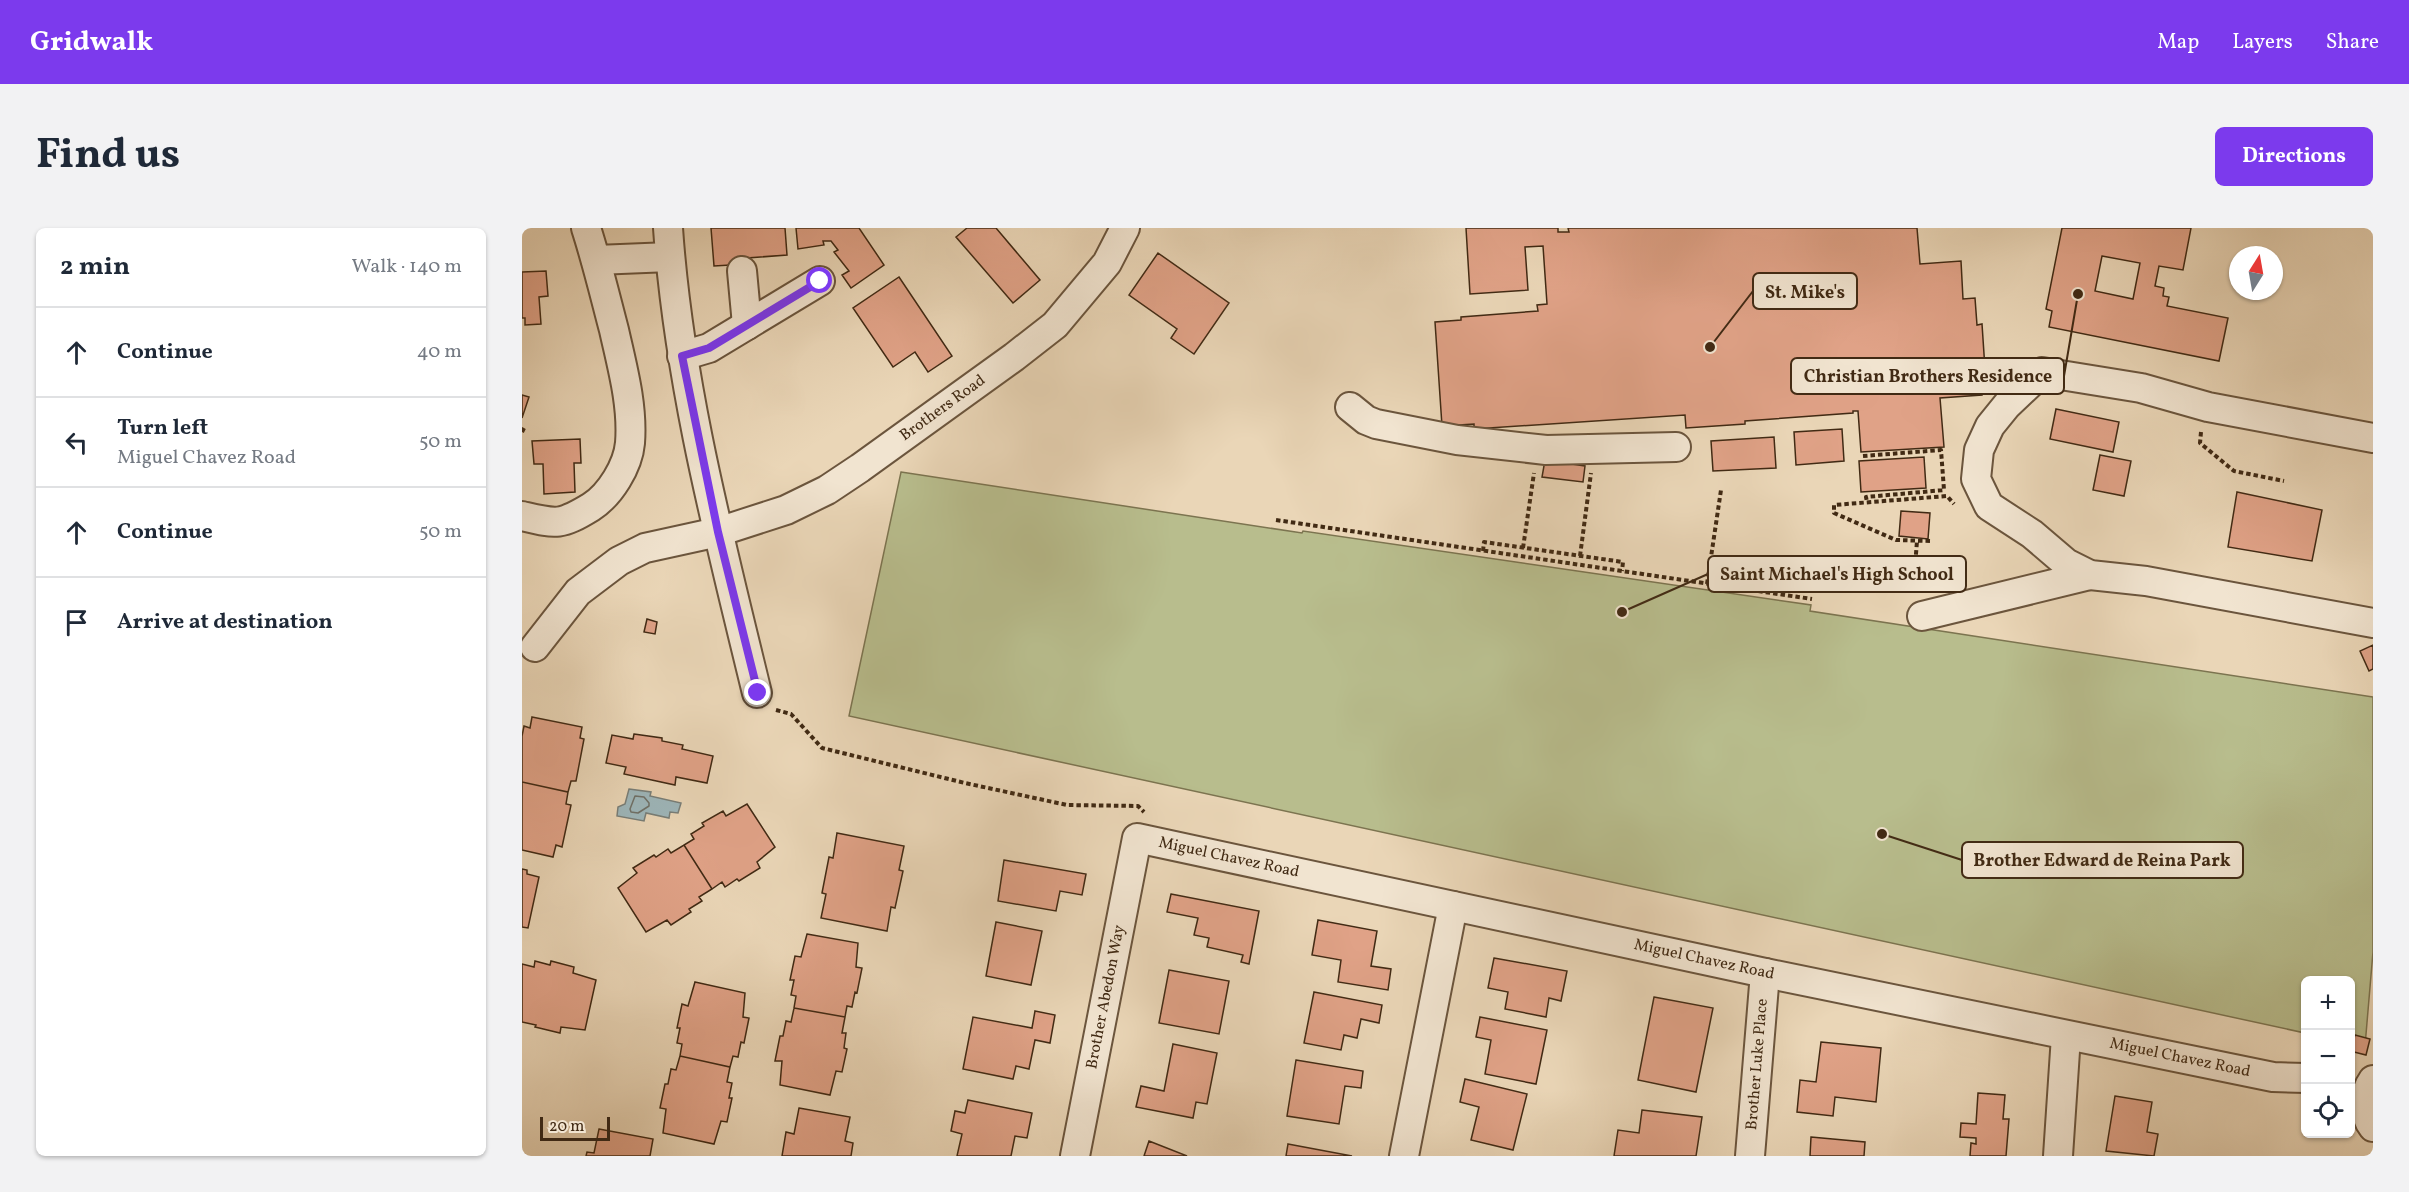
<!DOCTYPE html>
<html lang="en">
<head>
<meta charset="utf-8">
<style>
  body { margin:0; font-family:Vollkorn,serif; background:#f2f2f3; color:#1f2937 }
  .controls { position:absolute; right:18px; bottom:18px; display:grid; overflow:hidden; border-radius:9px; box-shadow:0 2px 4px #0004 }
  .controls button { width:54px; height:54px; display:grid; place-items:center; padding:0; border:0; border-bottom:2px solid #e0e1e3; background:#fff; color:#1f2937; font:30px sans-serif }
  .compass { position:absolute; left:1707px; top:18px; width:54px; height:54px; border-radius:50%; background:#fff; box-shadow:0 2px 4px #0004; rotate:11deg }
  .scale { position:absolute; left:18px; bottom:15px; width:70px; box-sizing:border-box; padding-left:6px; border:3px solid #412a14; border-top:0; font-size:16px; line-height:21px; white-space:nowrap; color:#412a14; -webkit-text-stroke:4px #f1e4d0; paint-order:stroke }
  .stop { position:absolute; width:18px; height:18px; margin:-14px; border:4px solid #7c3aed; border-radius:50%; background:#fff }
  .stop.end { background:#7c3aed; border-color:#fff; box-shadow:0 2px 6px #0008 }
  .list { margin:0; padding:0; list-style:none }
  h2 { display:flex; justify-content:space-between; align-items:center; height:78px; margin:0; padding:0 24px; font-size:26px }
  h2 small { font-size:20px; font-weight:400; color:#747a83 }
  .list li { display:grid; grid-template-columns:39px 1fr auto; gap:18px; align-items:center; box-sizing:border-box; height:90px; padding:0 24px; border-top:2px solid #e0e1e3 }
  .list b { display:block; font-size:22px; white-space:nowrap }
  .list p { margin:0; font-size:20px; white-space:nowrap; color:#747a83 }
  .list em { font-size:20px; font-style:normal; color:#747a83 }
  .icon { flex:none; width:33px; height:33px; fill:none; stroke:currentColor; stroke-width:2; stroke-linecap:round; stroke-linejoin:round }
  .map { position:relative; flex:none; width:1851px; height:928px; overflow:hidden; border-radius:9px }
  header { display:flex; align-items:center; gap:36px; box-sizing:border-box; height:84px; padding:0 30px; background:#7c3aed; color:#fff }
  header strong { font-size:28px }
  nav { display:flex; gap:33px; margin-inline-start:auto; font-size:21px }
  .intro { display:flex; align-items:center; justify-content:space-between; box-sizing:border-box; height:144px; padding:0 36px }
  h1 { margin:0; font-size:42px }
  .button { padding:15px 27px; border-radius:9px; background:#7c3aed; color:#fff; font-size:21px; font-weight:700 }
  main { display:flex; gap:36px; padding:0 36px }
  aside { flex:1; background:#fff; border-radius:9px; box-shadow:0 2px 4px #0004 }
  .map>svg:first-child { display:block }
  .green { fill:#b8bd8d; stroke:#7c7450; stroke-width:1.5 }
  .water { fill:#9db6ba; stroke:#787e78; stroke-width:1.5 }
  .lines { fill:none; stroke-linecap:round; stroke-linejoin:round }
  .shore { stroke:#6f7067; stroke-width:1.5 }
  .building { fill:#e0a287; stroke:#412a14; stroke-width:1.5; fill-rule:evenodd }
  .minor-casing { stroke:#6b553d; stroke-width:32 }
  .path { stroke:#412a14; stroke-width:4; stroke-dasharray:4.5 3; stroke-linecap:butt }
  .minor { stroke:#f1e4d0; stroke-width:28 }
  .route { stroke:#7c3aed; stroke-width:8 }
  .labels { text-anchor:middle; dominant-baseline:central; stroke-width:4.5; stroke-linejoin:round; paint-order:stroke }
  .street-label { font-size:16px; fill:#412a14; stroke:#f1e4d0 }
  .leader { fill:none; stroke:#412a14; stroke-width:2 }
  .callout-dot { fill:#412a14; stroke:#f1e4d0; stroke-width:2 }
  .callout { fill:#f1e4d0; stroke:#412a14; stroke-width:2 }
  .callout-label { font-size:18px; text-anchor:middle; font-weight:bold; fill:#412a14 }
</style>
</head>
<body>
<header>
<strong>Gridwalk</strong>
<nav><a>Map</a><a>Layers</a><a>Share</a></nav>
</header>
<div class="intro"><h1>Find us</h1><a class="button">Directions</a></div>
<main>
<aside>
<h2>2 min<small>Walk · 140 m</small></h2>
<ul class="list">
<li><svg class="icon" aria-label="ahead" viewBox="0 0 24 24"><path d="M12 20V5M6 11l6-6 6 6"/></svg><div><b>Continue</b></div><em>40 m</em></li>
<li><svg class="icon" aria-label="left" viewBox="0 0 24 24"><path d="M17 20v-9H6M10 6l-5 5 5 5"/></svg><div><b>Turn left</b><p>Miguel Chavez Road</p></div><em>50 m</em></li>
<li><svg class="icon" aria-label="ahead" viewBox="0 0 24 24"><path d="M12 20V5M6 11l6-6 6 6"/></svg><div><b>Continue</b></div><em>50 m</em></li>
<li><svg class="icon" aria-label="arrive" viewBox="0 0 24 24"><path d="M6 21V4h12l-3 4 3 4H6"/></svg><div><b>Arrive at destination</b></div></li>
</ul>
</aside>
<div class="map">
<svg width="1851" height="928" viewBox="0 0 1851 928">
  <rect width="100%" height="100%" fill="#ead6b7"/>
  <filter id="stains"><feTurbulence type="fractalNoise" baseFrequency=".00333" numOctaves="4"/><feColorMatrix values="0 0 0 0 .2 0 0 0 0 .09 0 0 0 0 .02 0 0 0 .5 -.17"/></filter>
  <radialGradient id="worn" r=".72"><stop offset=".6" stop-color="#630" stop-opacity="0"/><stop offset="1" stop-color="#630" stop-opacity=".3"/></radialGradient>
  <path class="green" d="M 379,244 L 780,305 L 781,303 L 1289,377 L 1288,383 L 1851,469 L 1851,724 L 1843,818 L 1829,815 L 1828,752 L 1784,752 L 1783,805 L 327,488 Z"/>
  <path class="water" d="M 107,561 L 129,564 L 128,568 L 159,575 L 156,585 L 148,584 L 147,590 L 124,585 L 122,593 L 95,588 L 96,579 L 103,576 Z"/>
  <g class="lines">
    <path class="shore" d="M 113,568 L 122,569 L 127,575 L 127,578 L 116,585 L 109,584 L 108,581 Z"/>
  </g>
  <path class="building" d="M 189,0 L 263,0 L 265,27 L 225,30 L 225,36 L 192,38 Z
    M 274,0 L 337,0 L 362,37 L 329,60 L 320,47 L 327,43 L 312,24 L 316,22 L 309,13 L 301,13 L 302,17 L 276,21 Z
    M 445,0 L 474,0 L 518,52 L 491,75 L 434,9 Z
    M 944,0 L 1036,0 L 1036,4 L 1047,4 L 1046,0 L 1395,0 L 1398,36 L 1439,33 L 1441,71 L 1453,70 L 1455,97 L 1460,96 L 1463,141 L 1458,141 L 1460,167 L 1418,170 L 1422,219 L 1339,224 L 1336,183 L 1331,183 L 1331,185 L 1223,193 L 1223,196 L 1164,200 L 1163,187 L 952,201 L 952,196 L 920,198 L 913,94 L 939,92 L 939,89 L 1016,83 L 1015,77 L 1025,76 L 1021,18 L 1003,19 L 1006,62 L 948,66 Z
    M 1540,0 L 1669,0 L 1661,42 L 1637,38 L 1633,58 L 1642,60 L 1641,68 L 1647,69 L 1645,78 L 1706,90 L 1697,133 L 1527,99 L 1530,83 L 1524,81 ZM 1580,28 L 1618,35 L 1611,71 L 1573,63 Z
    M 636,25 L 707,75 L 672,126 L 649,110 L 655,101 L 607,67 Z
    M 24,43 L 26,68 L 17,69 L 19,96 L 3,97 L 3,90 L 0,90 L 0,44 Z
    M 377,49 L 430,128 L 406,144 L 393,124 L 371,139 L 331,80 Z
    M 0,167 L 7,169 L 0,190 Z
    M 1534,181 L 1597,194 L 1591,224 L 1528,211 Z
    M 1320,201 L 1322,233 L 1274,237 L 1272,204 Z
    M 1252,209 L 1254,240 L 1191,243 L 1189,213 Z
    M 58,211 L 59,235 L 52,235 L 53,264 L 22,266 L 21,236 L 12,236 L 10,213 Z
    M 1578,227 L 1609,233 L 1602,268 L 1571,262 Z
    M 1402,229 L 1404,260 L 1339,264 L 1337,233 Z
    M 1023,232 L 1063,238 L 1061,254 L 1020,249 Z
    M 1715,264 L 1800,282 L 1790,333 L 1706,319 Z
    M 1379,283 L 1408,285 L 1406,311 L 1377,308 Z
    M 125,391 L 135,394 L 133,406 L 122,404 Z
    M 1851,417 L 1851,441 L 1847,443 L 1838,423 Z
    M 10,489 L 60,499 L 58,510 L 62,511 L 54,553 L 49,553 L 46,564 L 0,554 L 0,508 L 2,498 L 8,500 Z
    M 112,506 L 140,510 L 140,513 L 161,517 L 160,521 L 191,528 L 185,555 L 154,549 L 153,557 L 102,546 L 104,539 L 84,535 L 90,507 L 111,511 Z
    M 0,554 L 46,564 L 44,576 L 49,577 L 40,619 L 34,617 L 31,629 L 0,622 Z
    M 225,576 L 253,619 L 235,634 L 238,640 L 217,653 L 215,651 L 203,659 L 200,654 L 190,661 L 162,617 L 172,611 L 169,606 L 182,598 L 180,595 L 201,583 L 204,588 Z
    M 315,605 L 382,618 L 377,642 L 381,643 L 373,680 L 369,679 L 365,703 L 299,690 L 304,666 L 300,665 L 307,629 L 311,630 Z
    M 162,617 L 190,661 L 177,669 L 180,673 L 167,681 L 169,684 L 149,697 L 145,692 L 124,704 L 96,660 L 115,645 L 111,640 L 132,627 L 134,629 L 146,621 L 149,625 Z
    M 482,632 L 564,646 L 560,667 L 538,663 L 534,683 L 476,673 Z
    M 0,641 L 5,642 L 5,646 L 17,649 L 6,700 L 0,699 Z
    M 649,666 L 737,683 L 727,736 L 719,734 L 721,727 L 685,719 L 687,710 L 672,707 L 676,690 L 645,684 Z
    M 796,692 L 855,703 L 849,738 L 869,741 L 866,762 L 816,754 L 819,732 L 790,727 Z
    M 474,694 L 520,703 L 509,757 L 464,748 Z
    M 285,706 L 336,715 L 334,739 L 340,740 L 335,765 L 333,764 L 330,779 L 325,778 L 323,789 L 272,780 L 274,768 L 269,767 L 272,752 L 268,752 L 273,728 L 279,729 Z
    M 972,730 L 1045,743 L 1039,773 L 1027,770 L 1024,789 L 983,781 L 986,764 L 966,760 Z
    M 13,733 L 28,737 L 29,733 L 52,739 L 51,745 L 74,752 L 63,802 L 39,799 L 38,805 L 13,799 L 14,797 L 0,794 L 0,736 L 12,739 Z
    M 647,742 L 707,753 L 697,806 L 637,795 Z
    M 173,754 L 223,765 L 221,789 L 227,790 L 222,815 L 219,814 L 216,829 L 211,828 L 208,839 L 158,828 L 160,816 L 155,815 L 158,800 L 155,800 L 160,776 L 166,778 Z
    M 792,764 L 860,777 L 857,795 L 839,791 L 835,810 L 822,807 L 819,822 L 782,815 Z
    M 1132,769 L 1191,780 L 1174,864 L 1116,852 Z
    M 272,780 L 323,789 L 320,805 L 324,805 L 322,820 L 325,821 L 320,844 L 314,843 L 308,867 L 258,857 L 260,833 L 253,833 L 258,808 L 261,808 L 264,793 L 269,794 Z
    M 513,783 L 533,787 L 528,815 L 513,812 L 507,841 L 494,838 L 491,851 L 441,841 L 451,789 L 510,800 Z
    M 958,789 L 1025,802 L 1014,856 L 963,846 L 969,812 L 954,809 Z
    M 1833,807 L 1848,811 L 1844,827 L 1828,823 Z
    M 1299,814 L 1359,820 L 1354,874 L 1313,869 L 1311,888 L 1275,884 L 1278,852 L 1294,854 Z
    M 651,816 L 695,825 L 685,876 L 674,874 L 671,890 L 614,879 L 619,858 L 642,863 Z
    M 158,828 L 208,839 L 205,854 L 210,855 L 207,870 L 210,870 L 205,894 L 199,893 L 192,916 L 141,905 L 144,881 L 138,880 L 143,856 L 146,856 L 149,841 L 154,842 Z
    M 774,832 L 841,843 L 839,860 L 823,858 L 817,896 L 765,888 Z
    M 943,851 L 1005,866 L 991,922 L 949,912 L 957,879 L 938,874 Z
    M 1456,865 L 1483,867 L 1481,891 L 1487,891 L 1484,928 L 1448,928 L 1449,915 L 1454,916 L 1454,910 L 1438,909 L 1439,895 L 1454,896 Z
    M 1593,868 L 1630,874 L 1625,904 L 1636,906 L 1632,928 L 1584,923 Z
    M 446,872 L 510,885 L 505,910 L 493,908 L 489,928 L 435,928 L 440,906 L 429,903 L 433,883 L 443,885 Z
    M 277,880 L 328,889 L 323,913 L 331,915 L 329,928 L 260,928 L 264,904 L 272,906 Z
    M 1120,882 L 1180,889 L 1174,928 L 1092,928 L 1096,902 L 1117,905 Z
    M 77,901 L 131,911 L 128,928 L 64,928 L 65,924 L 72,925 Z
    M 1289,909 L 1343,914 L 1342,928 L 1288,928 Z
    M 627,913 L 665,928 L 622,928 Z
    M 766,916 L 830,928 L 764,928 Z"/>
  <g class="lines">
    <g class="minor-casing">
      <g id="minor">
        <path d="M 146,0 C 157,158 198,312 235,465"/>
        <path d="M 74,32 L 148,29"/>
        <path d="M 220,43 L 225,97"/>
        <path d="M 160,128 L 187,120 L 298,53"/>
        <path d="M 828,179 L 844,192 L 854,196 L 935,212 L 1024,222 L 1154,219"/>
        <path d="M 1851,210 L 1686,179 L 1619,160 L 1520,144 L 1485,177 L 1468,198 L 1457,222 L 1454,251 L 1467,278 L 1510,306 L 1544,335 L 1568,347 L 1624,353 L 1851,395"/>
        <path d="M 0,288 C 34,296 38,298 69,279 C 88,267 106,238 108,215 C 111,177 100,138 92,102 C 83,68 75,34 64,0"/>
        <path d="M 1400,388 L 1568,347"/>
        <path id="s1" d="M 13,419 L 56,364 L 97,333 L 123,320 L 196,304 L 264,282 L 305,262 L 338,240 L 492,129 L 533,97 L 585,35 L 603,0"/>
        <path d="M 1851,852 C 1841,866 1841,886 1851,899"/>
        <path id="s2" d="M 553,928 L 615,610 L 1243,745 L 1751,849 L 1784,850"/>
        <path d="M 882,928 L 931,678"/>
        <path id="s3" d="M 1228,928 L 1243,745"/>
        <path d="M 1536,928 L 1544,808"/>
      </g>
    </g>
    <path class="path" d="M 0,204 L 2,200
      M 1679,204 L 1678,215 L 1712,243 L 1762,253
      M 1341,228 L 1419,222 L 1422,262 L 1344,269 L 1345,274
      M 754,292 L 1290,371
      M 1408,313 L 1374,312 L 1312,285 L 1312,277 L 1425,268 L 1432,276
      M 1001,320 L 1012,245
      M 961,323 L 962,314 L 1101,334 L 1100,343
      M 1058,328 L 1069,245
      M 1185,356 L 1199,262
      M 1391,364 L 1395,313
      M 254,482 L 269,486 L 300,520 L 443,555 L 545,577 L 616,578 L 622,584"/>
    <use href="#minor" class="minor"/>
  </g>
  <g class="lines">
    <path class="route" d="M 236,465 L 196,304 L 160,128 L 187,120 L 298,53"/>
  </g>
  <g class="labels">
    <g class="street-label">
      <text stroke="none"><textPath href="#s1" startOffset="484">Brothers Road</textPath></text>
      <text stroke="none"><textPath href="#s2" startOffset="418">Miguel Chavez Road</textPath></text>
      <text stroke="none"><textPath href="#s2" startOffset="904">Miguel Chavez Road</textPath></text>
      <text stroke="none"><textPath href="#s2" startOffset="162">Brother Abedon Way</textPath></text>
      <text stroke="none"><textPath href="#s2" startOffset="1390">Miguel Chavez Road</textPath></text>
      <text stroke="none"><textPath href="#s3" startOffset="92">Brother Luke Place</textPath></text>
    </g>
  </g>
  <path class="leader" d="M1188 119L1231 63M1556 66L1542 148M1100 384L1186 346M1360 606L1440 632"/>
  <g class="callout-dot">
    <circle cx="1188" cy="119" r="6"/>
    <circle cx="1556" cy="66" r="6"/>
    <circle cx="1100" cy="384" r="6"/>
    <circle cx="1360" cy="606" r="6"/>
  </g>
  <g class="callout">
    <rect x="1231" y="45" width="104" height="36" rx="6"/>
    <rect x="1269" y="130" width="273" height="36" rx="6"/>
    <rect x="1186" y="328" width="258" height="36" rx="6"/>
    <rect x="1440" y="614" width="281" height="36" rx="6"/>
  </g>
  <g class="callout-label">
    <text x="1283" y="70">St. Mike's</text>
    <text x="1406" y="154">Christian Brothers Residence</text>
    <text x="1315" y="352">Saint Michael's High School</text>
    <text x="1580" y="638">Brother Edward de Reina Park</text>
  </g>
  <rect width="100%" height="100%" filter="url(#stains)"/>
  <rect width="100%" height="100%" fill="url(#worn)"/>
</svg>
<div class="controls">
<button>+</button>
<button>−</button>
<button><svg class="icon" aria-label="locate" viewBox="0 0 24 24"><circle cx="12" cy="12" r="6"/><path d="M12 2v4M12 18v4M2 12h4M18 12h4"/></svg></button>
</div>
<svg class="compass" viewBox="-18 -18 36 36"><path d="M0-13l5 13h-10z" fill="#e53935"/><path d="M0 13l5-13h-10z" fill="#747a83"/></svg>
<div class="scale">20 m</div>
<div class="stop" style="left:298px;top:53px"></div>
<div class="stop end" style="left:236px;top:465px"></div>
</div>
</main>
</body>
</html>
